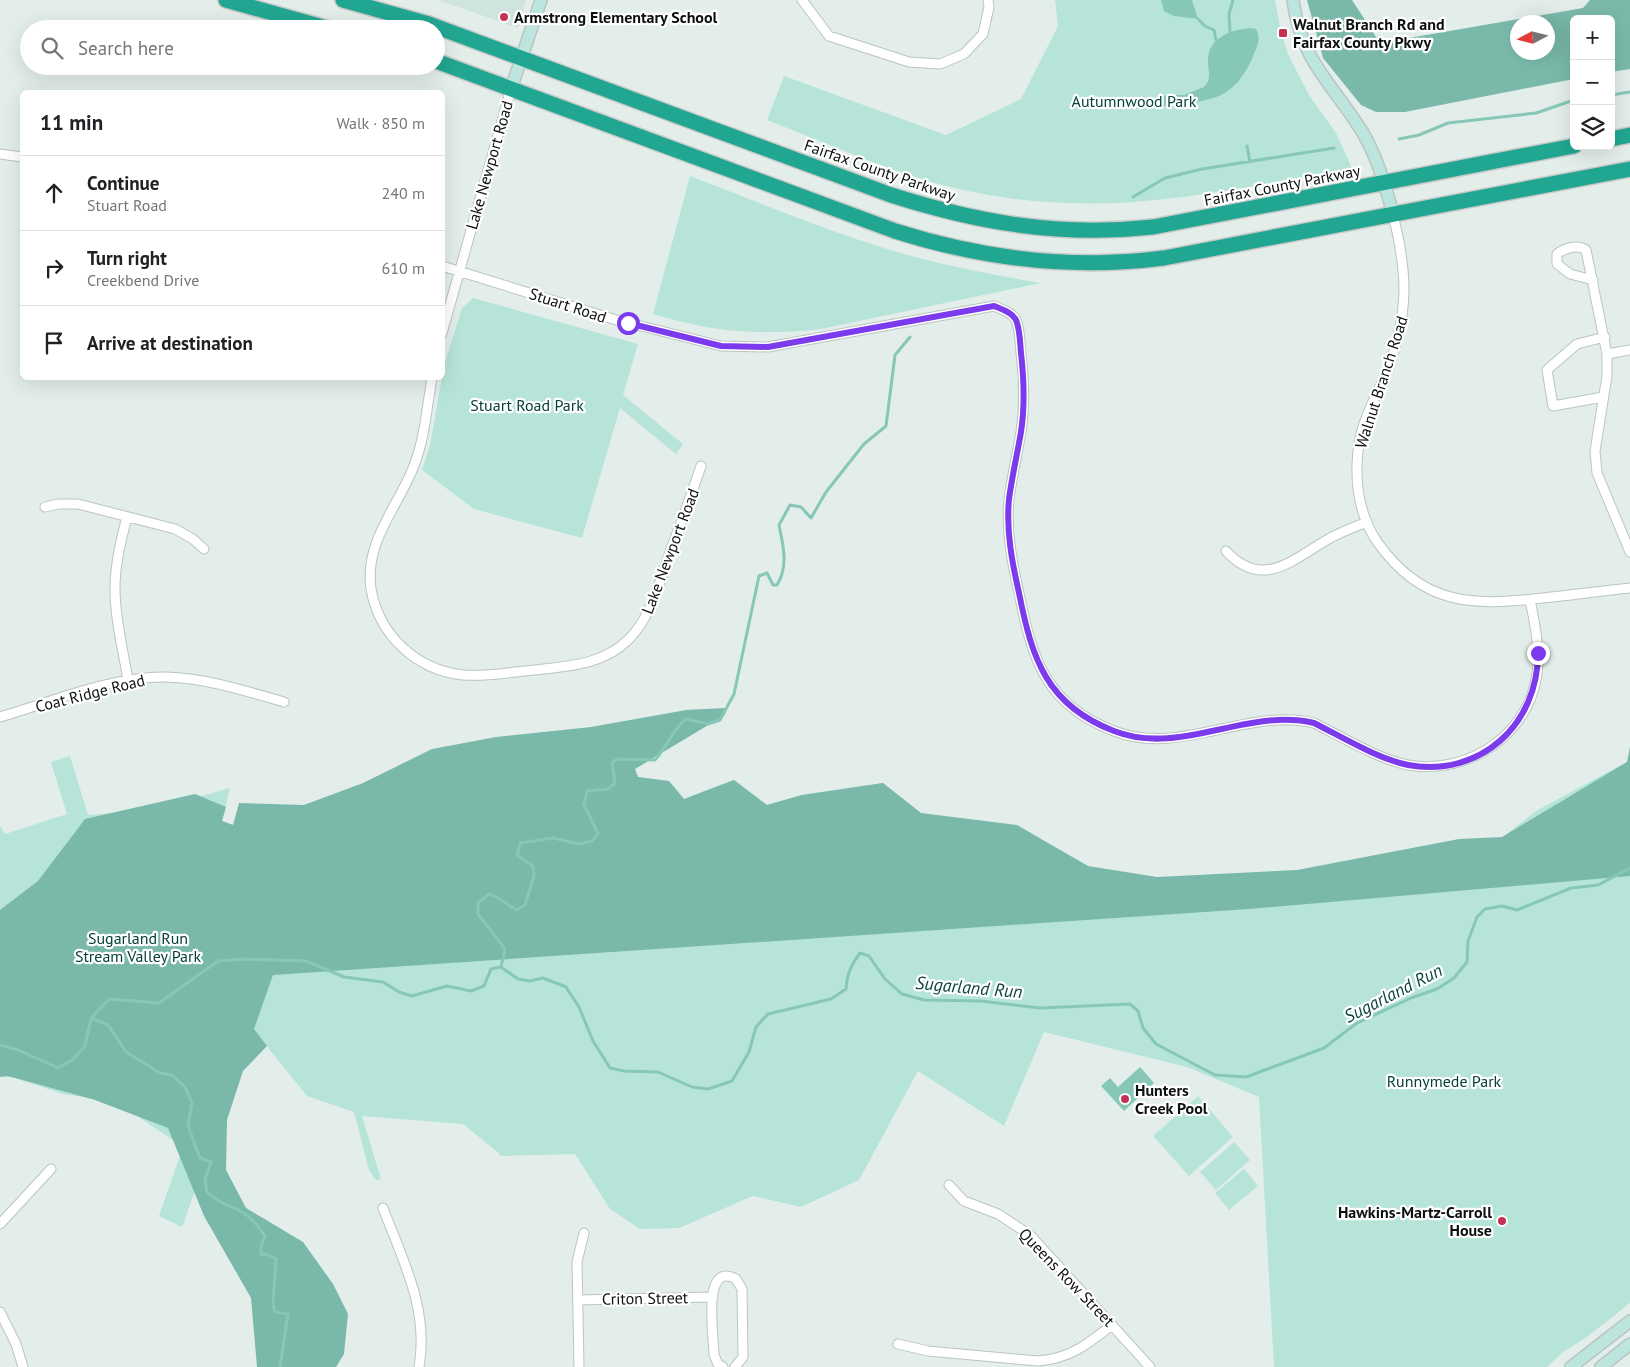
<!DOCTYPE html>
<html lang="en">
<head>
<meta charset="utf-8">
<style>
  body { margin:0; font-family:"PT Sans",sans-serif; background:#f6f6f6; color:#202124 }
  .controls { position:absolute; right:15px; top:15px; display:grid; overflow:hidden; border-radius:8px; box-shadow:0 5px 20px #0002 }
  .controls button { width:45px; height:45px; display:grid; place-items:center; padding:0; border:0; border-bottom:1px solid #e0e0e0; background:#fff; color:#202124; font:25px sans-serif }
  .compass { position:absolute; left:1510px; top:15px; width:45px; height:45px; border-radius:50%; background:#fff; box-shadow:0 5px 20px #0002; rotate:263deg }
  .stop { position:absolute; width:15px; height:15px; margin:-11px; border:4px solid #7c3aed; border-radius:50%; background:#fff }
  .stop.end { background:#7c3aed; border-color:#fff; box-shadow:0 1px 5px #0008 }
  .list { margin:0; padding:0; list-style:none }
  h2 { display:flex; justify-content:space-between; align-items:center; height:65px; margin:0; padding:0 20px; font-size:21px }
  h2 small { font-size:16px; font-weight:400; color:#757577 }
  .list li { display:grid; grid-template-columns:32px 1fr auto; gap:15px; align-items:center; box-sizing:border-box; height:75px; padding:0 20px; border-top:1px solid #e0e0e0 }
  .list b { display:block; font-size:19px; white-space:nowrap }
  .list p { margin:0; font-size:16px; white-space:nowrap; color:#757577 }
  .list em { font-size:16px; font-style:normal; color:#757577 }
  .icon { flex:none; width:28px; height:28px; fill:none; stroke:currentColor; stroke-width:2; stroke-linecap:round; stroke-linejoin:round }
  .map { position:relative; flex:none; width:1630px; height:1367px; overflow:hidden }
  .search { position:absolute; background:#fff; box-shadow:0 5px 20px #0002; left:20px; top:20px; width:425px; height:55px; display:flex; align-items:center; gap:12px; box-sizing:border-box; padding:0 18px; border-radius:28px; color:#757577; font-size:19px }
  .panel { position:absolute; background:#fff; box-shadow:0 5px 20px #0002; left:20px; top:90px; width:425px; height:290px; border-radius:8px }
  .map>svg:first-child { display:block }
  .built { fill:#d0e4df }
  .green { fill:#b7e4d9 }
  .forest { fill:#7ab9aa; fill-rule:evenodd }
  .water { fill:#87c7b8 }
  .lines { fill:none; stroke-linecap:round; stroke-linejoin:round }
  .stream { stroke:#87c7b8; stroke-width:3 }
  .street-casing { stroke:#bac5c2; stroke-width:11 }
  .secondary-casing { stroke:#bac5c2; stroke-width:14 }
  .highway-casing { stroke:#cacaca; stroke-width:18 }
  .street { stroke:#fff; stroke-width:9 }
  .secondary { stroke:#bce5de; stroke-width:11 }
  .highway { stroke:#21a791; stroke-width:15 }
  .route { stroke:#7c3aed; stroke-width:6 }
  .poi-dot { fill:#c13255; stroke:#fff; stroke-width:2 }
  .labels { text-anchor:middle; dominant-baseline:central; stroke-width:4.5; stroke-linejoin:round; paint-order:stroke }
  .poi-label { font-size:16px; font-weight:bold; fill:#0c100f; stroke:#fff; text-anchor:start }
  .park-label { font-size:16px; fill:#044036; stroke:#fff }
  .street-label { font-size:16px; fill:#0c100f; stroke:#fff }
  .water-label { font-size:18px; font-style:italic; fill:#0b443a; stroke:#fff }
</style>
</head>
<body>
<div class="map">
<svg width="1630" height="1367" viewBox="0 0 1630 1367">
  <rect width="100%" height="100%" fill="#e3eeeb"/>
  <path class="built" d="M 438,0 L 526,0 L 518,28 Z"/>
  <path class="green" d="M 1055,0 L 1275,0 L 1281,32 L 1288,54 L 1309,95 L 1336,133 L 1352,168 C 1222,191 1110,219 978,193 C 905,179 836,147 767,120 L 784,76 L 946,135 L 1021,99 L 1058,26 Z
    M 690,176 C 764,204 838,236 915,257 C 957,268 999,276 1041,283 L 821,329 C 761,336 711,332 653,314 Z
    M 473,298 L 638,344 L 623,395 L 683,444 L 676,454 L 620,408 L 582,538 L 474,509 L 422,470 L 430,445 L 444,366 L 462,308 Z
    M 727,708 L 634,769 L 637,777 L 669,781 L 684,799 L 733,780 L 767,805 L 801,795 L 882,783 L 921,813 L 1096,896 L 1466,866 L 1536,811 L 1630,760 L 1630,1303 L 1587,1337 L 1563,1352 L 1547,1367 L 1274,1367 L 1259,1097 L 1187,1067 L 1044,1032 L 1004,1126 L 918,1071 L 859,1180 L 801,1207 L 753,1196 L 679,1228 L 640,1229 L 610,1209 L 575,1154 L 500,1156 L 500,1154 L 463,1124 L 362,1116 L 381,1179 L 376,1180 L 369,1170 L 354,1112 L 307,1096 L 253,1029 L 182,1227 L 159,1216 L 183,1147 L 116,1102 L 63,1094 L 15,1078 L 0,1076 L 0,826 L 5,834 L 67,814 L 51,762 L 70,756 L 88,815 L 156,809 L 230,788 L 222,821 L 287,843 L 595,757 L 685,710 Z
    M 1198,1096 L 1233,1137 L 1189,1176 L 1153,1136 Z
    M 1234,1142 L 1250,1160 L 1216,1190 L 1200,1172 Z
    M 1244,1169 L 1258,1186 L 1229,1210 L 1215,1193 Z"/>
  <path class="forest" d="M 1307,0 L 1352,0 L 1380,43 L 1583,8 L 1590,0 L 1630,0 L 1630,69 L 1611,72 L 1611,19 L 1574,19 L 1574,79 L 1405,112 L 1376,112 L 1361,105 L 1323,58 ZM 1518,22 L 1548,22 L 1548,52 L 1518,52 Z
    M 727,708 L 725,715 L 635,769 L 638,777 L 669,781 L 684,799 L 734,780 L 767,805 L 802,795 L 883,783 L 921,813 L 1017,825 L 1088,866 L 1157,877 L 1297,870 L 1459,839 L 1502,837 L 1627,762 L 1630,747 L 1630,876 L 1249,909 L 273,975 L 254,1029 L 267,1046 L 243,1071 L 227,1120 L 226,1170 L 246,1208 L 303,1242 L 333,1284 L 348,1314 L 344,1354 L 336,1367 L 257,1367 L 251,1298 L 204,1216 L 168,1128 L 95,1100 L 8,1076 L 0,1077 L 0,910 L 38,881 L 85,819 L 195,794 L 226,807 L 222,821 L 233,825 L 239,803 L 304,805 L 363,783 L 432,749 L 496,737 L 591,727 L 686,710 Z"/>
  <path class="water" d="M 1161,0 L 1192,0 L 1198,19 L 1174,16 L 1164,11 Z
    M 1250,28 L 1256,29 C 1261,38 1258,45 1254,54 C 1237,95 1217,101 1176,104 C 1169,104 1164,108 1157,106 L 1157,101 L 1166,95 L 1184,95 L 1204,87 C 1212,78 1208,72 1208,61 C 1208,38 1230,30 1250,28 Z
    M 1140,1067 L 1154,1083 L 1124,1111 L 1101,1086 L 1110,1078 L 1118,1087 Z"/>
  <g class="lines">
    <path class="stream" d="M 1198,19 L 1205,26 L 1214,30 L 1216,40
      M 1230,33 L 1229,14 L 1233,0
      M 1611,95 L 1630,92
      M 1399,139 L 1419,135 L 1448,123 L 1536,113 L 1574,100
      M 1247,146 L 1250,162
      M 1133,197 L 1165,178 L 1202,169 L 1334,148
      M 501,967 L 505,949 L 478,914 L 478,903 L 489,894 C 501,897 506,905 517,910 L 525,905 L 534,876 L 533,866 L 517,855 L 520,843 L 553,838 L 579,844 L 592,841 L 598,834 L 584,804 L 587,791 L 608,789 L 615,783 L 612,763 L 617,759 L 655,760 C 667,747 673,729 686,719 L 708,724 L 720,720 L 734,694 L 759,576 L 767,573 L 773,585 L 777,585 C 789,566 783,545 779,525 L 790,505 L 801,507 L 811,518 L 826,492 L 864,444 L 886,426 L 895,355 L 910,337
      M 91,1018 L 108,1025 L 126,1052 L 160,1073 L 172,1075 L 185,1087 L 192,1103 L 188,1126 L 200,1158 L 211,1162 L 205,1179 L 207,1192 C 220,1205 229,1204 242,1212 C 251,1217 259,1227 265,1236 L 261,1247 L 261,1255 L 267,1254 L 276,1259 L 273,1304 L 275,1312 L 288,1314 L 280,1367
      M 0,1045 L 18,1050 L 58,1068 L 72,1060 L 85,1046 L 91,1018 L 109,999 L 159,1003 L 218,961 L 242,959 L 306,961 L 344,977 L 383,982 L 399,992 L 412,996 L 447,986 L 471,991 L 484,986 L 491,969 L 501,967 L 518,979 L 530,981 L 543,978 L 566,987 L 579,1007 L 593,1041 L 610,1068 L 624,1071 L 658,1072 L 692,1087 L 708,1089 L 732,1081 L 749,1052 L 756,1027 L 768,1014 L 831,999 L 846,989 C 847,974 851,965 860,953 L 869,956 L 885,979 L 902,994 L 924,1000 L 981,1001 L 1040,1008 L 1130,1004 L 1138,1011 L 1143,1028 L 1156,1044 L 1215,1075 L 1246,1077 L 1324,1048 L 1357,1023 L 1411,998 L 1437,989 L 1454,978 L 1467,962 L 1468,941 L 1477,917 L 1485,909 L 1502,906 L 1517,910 L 1571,888 L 1598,885 L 1630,868"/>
    <g class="street-casing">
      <path id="street" d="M 802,0 L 829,36 L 909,62 L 940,64 L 964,54 L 983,34 L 989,7 L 988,0
        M 0,154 L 22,157
        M 1393,215 C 1408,274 1409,313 1387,371 C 1379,391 1366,412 1361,434 C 1353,470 1356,512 1378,543 C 1423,606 1473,606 1543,598 C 1572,595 1601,591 1630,588
        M 442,266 L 613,319 L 721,346 L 768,347 L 994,306 C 1001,309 1012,312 1016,320 C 1020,329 1020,343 1021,353 C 1024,379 1025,406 1021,432 C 1017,455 1012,477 1009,499 C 1006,531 1012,562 1019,593 C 1032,658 1045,705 1114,731 C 1180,757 1247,707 1314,723 C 1342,737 1378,759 1408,765 C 1472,776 1535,730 1538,664 C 1539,643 1534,620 1530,600
        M 1593,280 L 1570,274 L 1557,264 L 1557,254 C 1565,248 1578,244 1586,250 L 1607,354 L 1607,376 L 1595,451 L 1597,473 L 1630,552
        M 442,333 L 511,89
        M 1607,354 L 1630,350
        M 432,378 C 427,406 425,436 415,463 C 400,505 364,540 371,589 C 379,635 416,670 463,675 C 486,677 511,672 535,670 C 569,666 603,665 629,639 C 651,617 659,583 669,555 C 680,525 691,496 701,466
        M 1603,397 L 1553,406 L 1547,370 L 1577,344 L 1605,337
        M 45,507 L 58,504 L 78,504 L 175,529 L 193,539 L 204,549
        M 127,517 C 121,540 115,564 115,589 C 115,619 123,650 128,680
        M 1226,551 C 1261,589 1290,562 1325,541 C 1338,533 1352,528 1367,522
        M 0,717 C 51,702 112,676 166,677 C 206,678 246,691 284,702
        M 949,1185 L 964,1201 L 998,1214 L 1030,1235 L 1150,1367
        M 383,1208 C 403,1261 429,1309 419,1367
        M 0,1224 L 51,1169
        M 578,1300 L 713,1297
        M 0,1312 L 16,1344 L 23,1367
        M 898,1344 L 928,1351 L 1038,1361 C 1069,1359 1088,1344 1112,1325
        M 579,1367 L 577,1262 L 584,1233
        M 723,1367 L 718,1364 L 714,1355 C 714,1337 701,1260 736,1279 L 742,1289 L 743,1357 L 735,1367"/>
    </g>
    <g class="secondary-casing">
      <path id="secondary" d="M 1293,0 C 1301,62 1333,84 1363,133 C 1378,159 1386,186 1393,215
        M 511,89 L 541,0
        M 1571,1367 L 1630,1321
        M 1601,1367 L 1630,1344"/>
    </g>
    <g class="highway-casing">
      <path id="highway" d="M 226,0 L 330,29
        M 343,0 L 429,24 L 891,195 C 979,223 1060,237 1153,227 L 1574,146
        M 436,61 L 895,231 C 983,259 1071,270 1164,258 L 1630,169
        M 1611,139 L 1630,135"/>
    </g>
    <use href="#street" class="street"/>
    <use href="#secondary" class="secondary"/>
    <use href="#highway" class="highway"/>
  </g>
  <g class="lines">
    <path class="route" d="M 628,323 L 721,346 L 768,347 L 994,306 C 1001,309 1012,312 1016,320 C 1020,329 1020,343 1021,353 C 1024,379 1025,406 1021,432 C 1017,455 1012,477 1009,499 C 1006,531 1012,562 1019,593 C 1032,658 1046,705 1114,731 C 1180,757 1247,707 1314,723 C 1342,737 1378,759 1408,765 C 1480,778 1538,725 1538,653"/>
  </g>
  <g class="poi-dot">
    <circle cx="504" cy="17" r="5"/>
    <rect x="1278" y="28" width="10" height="10" rx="2.5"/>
    <circle cx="1125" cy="1099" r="5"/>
    <circle cx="1502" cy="1221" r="5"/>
  </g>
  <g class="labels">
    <g class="poi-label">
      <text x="514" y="17">Armstrong Elementary School</text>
      <text x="1293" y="24">Walnut Branch Rd and<tspan x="1293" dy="18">Fairfax County Pkwy</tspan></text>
      <text x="1135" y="1090">Hunters<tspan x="1135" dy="18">Creek Pool</tspan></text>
      <text x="1492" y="1212" text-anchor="end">Hawkins-Martz-Carroll<tspan x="1492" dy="18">House</tspan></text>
    </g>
    <g class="park-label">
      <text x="1134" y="101">Autumnwood Park</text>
      <text x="527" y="405">Stuart Road Park</text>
      <text x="138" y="938">Sugarland Run<tspan x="138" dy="18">Stream Valley Park</tspan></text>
      <text x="1444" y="1081">Runnymede Park</text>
    </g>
    <g class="street-label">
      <text transform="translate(489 165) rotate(-74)">Lake Newport Road</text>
      <text transform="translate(880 170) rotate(19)">Fairfax County Parkway</text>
      <text transform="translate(1282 185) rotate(-11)">Fairfax County Parkway</text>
      <text transform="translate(568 305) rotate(18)">Stuart Road</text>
      <text transform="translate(1381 382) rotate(-72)">Walnut Branch Road</text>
      <text transform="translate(670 551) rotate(-69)">Lake Newport Road</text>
      <text transform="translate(90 693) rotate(-14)">Coat Ridge Road</text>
      <text transform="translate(1067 1277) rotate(46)">Queens Row Street</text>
      <text transform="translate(645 1298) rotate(-1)">Criton Street</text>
    </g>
    <g class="water-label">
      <text transform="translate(969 987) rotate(5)">Sugarland Run</text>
      <text transform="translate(1393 993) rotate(-27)">Sugarland Run</text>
    </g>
  </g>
</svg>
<div class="controls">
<button>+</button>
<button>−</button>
<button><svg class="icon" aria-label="layers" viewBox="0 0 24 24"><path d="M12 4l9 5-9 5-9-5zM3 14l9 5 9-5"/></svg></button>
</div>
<svg class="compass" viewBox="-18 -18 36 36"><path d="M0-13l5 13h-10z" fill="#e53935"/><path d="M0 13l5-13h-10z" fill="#757577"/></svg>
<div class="stop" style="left:628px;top:323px"></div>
<div class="stop end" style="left:1538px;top:653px"></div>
<div class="search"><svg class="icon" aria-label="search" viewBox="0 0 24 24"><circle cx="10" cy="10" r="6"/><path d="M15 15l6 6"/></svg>Search here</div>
<section class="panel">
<h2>11 min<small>Walk · 850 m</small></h2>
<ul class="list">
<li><svg class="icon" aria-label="ahead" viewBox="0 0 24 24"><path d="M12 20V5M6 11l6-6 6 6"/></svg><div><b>Continue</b><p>Stuart Road</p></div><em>240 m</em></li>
<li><svg class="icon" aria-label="right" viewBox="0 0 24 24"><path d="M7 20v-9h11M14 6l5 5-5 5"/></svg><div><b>Turn right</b><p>Creekbend Drive</p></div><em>610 m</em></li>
<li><svg class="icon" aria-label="arrive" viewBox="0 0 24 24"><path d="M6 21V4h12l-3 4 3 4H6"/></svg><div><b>Arrive at destination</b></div></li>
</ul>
</section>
</div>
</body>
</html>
